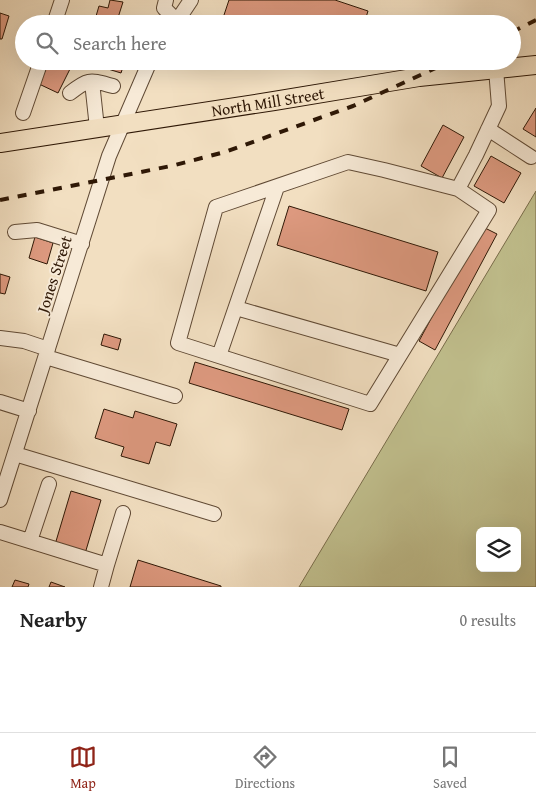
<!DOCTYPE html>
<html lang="en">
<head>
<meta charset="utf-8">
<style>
  body { margin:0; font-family:"Gentium Book Plus",serif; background:#f6f6f6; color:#222 }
  .controls { position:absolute; right:15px; bottom:15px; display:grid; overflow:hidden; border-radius:8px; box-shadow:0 5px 20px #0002 }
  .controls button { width:45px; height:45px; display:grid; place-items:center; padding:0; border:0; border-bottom:1px solid #e0e0e0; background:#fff; color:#222; font:25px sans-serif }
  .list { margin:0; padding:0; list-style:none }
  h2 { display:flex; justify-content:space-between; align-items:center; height:65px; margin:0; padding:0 20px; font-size:21px }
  h2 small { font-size:16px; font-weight:400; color:#767676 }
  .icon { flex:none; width:28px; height:28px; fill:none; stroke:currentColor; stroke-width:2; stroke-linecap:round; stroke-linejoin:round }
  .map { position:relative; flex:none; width:536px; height:587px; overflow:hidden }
  .search { position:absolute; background:#fff; box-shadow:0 5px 20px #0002; left:15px; right:15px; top:15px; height:55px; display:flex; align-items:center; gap:12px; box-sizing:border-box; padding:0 18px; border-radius:28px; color:#767676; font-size:19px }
  .sheet { height:145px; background:#fff }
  nav { display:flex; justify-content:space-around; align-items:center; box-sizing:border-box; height:70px; border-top:1px solid #e0e0e0; background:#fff; font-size:14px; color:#767676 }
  nav a { display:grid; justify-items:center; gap:2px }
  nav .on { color:#8f2418 }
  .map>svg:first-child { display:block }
  .green { fill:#c1c08e; stroke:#786c4a; fill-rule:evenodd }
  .building { fill:#dd997f; stroke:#2f1806 }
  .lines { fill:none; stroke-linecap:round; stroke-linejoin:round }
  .minor-casing { stroke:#604a35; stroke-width:16 }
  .major-casing { stroke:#2f1806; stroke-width:20 }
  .minor { stroke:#f7ead7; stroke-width:14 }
  .major { stroke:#f2dfc1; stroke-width:18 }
  .rail { stroke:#2f1806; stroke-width:4; stroke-dasharray:9 9; stroke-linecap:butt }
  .labels { text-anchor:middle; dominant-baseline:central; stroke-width:4; stroke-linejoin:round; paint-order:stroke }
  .street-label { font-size:16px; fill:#2f1806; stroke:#f7ead7 }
</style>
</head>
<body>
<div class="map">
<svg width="536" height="587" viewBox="0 0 536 587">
  <rect width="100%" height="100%" fill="#f2dfc1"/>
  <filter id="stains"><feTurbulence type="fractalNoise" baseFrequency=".004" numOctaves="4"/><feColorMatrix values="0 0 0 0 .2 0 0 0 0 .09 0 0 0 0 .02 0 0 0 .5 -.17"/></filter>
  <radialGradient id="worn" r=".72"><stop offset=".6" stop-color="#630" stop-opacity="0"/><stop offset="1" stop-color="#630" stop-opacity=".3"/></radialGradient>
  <path class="green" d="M 536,191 L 536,587 L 299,587 ZM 480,531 L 517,531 L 517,568 L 480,568 Z"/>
  <path class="building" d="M 110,0 L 123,2 L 116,24 L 94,23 L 99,6 L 108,8 Z
    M 229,0 L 335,0 L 368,11 L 364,24 L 221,24 Z
    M 0,13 L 9,16 L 2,39 L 0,39 Z
    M 50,61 L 74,61 L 58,93 L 39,84 Z
    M 82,61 L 125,61 L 121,73 Z
    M 536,108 L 536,137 L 523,129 Z
    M 443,125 L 464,137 L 442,178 L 421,166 Z
    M 491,156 L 521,173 L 504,203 L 474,186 Z
    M 289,206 L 438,252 L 426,291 L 277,245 Z
    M 481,226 L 497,234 L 435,350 L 419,341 Z
    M 35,237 L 53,243 L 47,264 L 29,258 Z
    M 0,274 L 10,277 L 5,294 L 0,293 Z
    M 104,334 L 121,339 L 118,350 L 101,345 Z
    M 195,362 L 349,409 L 342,430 L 189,383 Z
    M 104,409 L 133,418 L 135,411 L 177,424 L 170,446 L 156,442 L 149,464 L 121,456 L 124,447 L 95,438 Z
    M 71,491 L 101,500 L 84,557 L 54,548 Z
    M 138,560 L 221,586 L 221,587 L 130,587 Z
    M 15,580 L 29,584 L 28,587 L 12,587 Z
    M 51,582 L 65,587 L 49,587 Z"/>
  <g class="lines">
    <g class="minor-casing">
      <path id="minor" d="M 166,0 L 164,8 L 177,21
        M 54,24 L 62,0
        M 175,24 L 191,0
        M 92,82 L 97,128
        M 70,93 C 89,78 90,80 113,86
        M 23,113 L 41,61
        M 488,129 L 531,157
        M 458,189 L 384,170 L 348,162 L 216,207 L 178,343 L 370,404 L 489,210 L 458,189 L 476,155 L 499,106 L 496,69
        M 15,232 L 37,230 L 82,244
        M 236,308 L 400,355
        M 0,338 L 24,341 L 48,349
        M 219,356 L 277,187
        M 46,357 L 175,396
        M 0,402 L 29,411
        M 15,454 L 214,514
        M 0,500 L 109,156 L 150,61
        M 0,532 L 107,565 L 123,513
        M 30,541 L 49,484
        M 101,587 L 107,565"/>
    </g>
    <g class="major-casing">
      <g id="major">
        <path id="s1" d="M 0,143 L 274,101 L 419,77 L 536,65"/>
      </g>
    </g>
    <use href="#minor" class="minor"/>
    <use href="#major" class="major"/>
    <path class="rail" d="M 512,32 L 536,20
      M 0,200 L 171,166 L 225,152 L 353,106 L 451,61"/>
  </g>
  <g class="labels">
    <g class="street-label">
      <text stroke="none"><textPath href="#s1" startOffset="271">North Mill Street</textPath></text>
      <text transform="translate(54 274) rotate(-72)">Jones Street</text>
    </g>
  </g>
  <rect width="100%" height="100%" filter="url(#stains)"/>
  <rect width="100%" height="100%" fill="url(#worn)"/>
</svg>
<div class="controls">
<button><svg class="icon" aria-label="layers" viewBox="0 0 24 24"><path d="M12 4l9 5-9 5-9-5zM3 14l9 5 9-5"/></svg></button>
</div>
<div class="search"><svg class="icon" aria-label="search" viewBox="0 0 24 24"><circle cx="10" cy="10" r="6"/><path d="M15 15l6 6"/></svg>Search here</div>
</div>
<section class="sheet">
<h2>Nearby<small>0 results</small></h2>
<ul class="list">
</ul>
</section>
<nav>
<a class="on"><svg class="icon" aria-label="map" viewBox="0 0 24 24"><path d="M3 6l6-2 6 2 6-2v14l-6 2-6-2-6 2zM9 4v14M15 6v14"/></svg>Map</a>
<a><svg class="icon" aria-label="directions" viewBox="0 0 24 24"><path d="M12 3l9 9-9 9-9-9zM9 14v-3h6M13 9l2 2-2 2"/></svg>Directions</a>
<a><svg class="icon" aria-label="saved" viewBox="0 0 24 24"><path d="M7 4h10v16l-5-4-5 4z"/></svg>Saved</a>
</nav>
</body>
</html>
